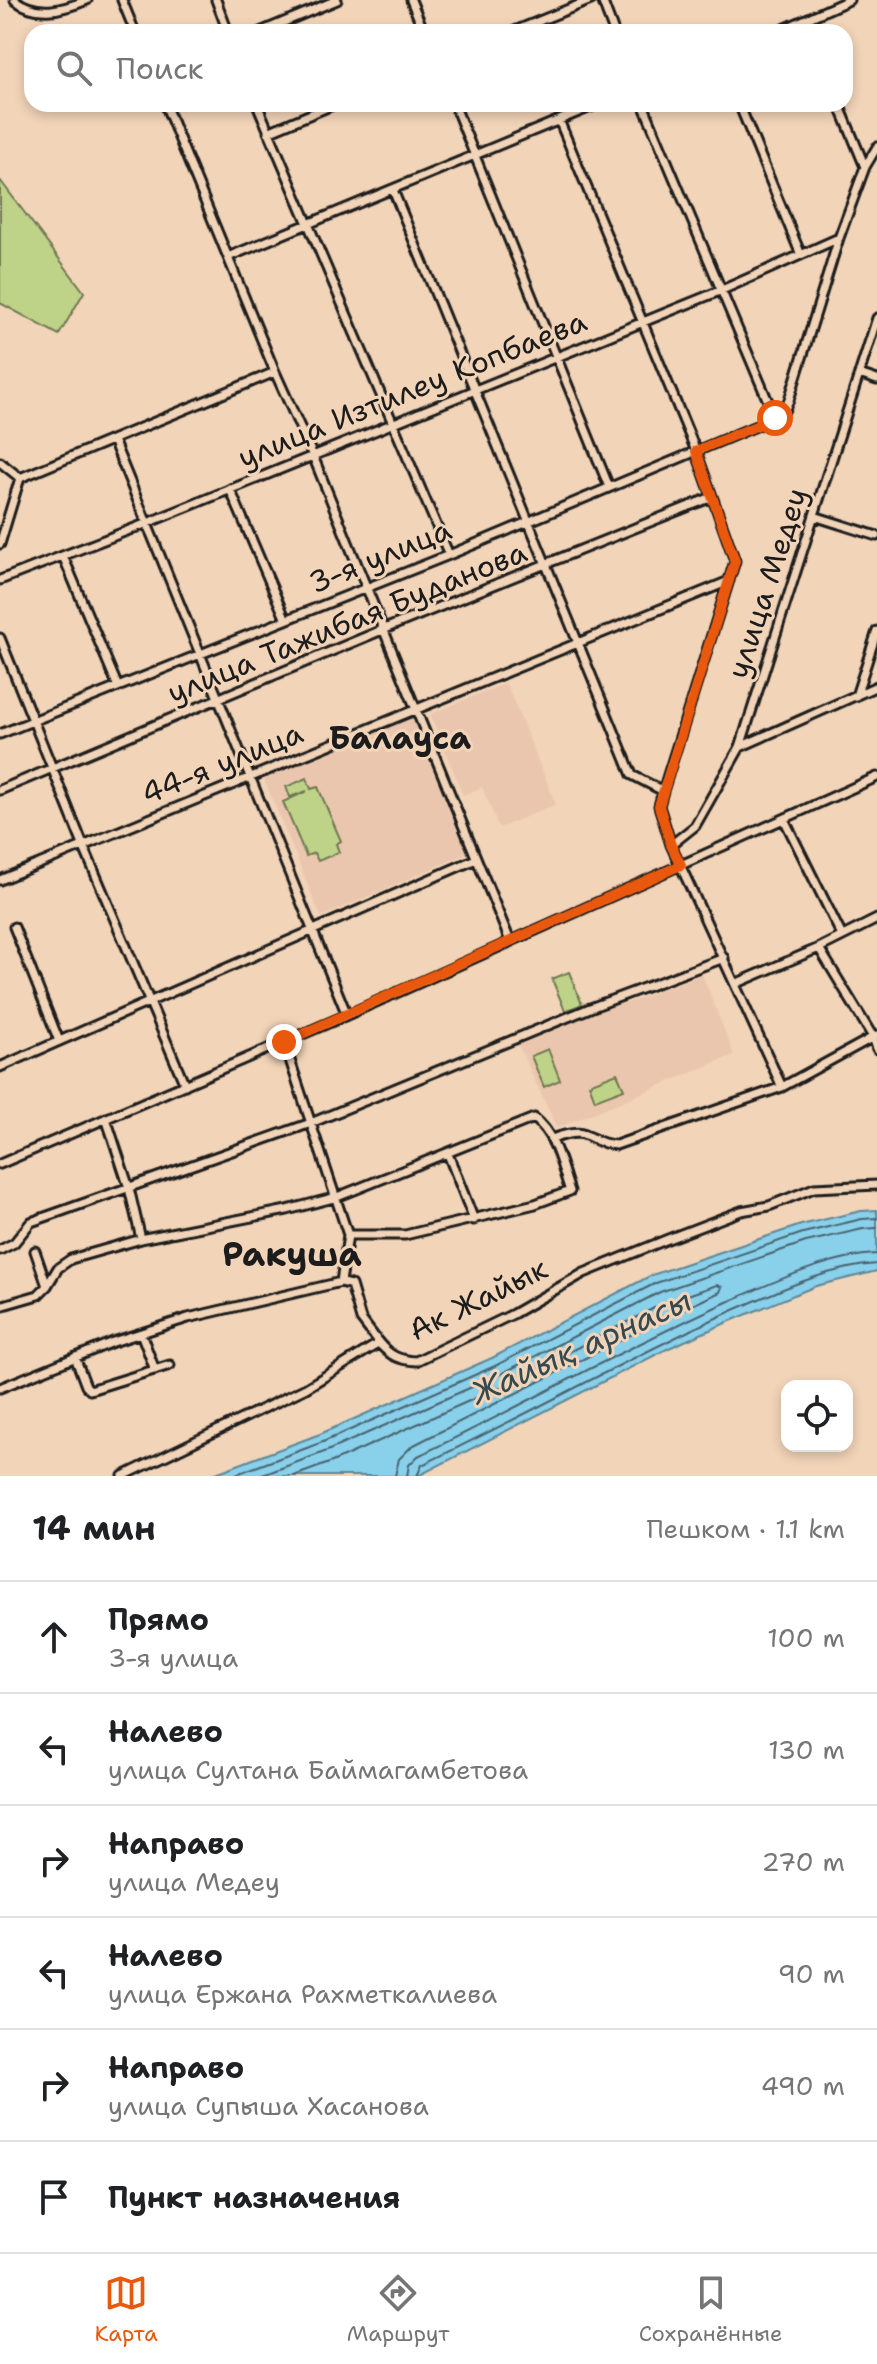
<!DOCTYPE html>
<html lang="ru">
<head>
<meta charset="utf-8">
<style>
  body { margin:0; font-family:"Shantell Sans",sans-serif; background:#f2f2f2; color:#202124 }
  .controls { position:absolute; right:24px; bottom:24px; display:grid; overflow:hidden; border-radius:16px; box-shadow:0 4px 12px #0003 }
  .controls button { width:72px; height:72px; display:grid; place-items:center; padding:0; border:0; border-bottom:2px solid #e0e0e0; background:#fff; color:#202124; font:40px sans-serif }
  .stop { position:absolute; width:24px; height:24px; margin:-18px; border:6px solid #ea580c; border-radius:50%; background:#fff }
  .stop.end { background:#ea580c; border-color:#fff; box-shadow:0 2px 8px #0008 }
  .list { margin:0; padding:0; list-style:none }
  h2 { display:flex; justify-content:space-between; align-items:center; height:104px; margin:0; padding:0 32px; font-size:34px }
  h2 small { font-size:26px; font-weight:400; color:#757577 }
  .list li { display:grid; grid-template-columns:52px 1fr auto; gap:24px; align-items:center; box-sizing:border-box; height:112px; padding:0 32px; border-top:2px solid #e0e0e0 }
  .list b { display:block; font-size:30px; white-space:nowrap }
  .list p { margin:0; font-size:26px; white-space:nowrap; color:#757577 }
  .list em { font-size:26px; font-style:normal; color:#757577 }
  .icon { flex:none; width:44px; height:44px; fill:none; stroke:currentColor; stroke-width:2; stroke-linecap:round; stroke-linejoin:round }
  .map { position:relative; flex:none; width:877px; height:1476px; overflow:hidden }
  .search { position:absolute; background:#fff; box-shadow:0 4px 12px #0003; left:24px; right:24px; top:24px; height:88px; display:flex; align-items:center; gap:20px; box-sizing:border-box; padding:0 28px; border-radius:24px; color:#757577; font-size:30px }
  .sheet { height:776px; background:#fff }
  nav { display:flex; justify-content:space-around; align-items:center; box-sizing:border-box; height:112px; border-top:2px solid #e0e0e0; background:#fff; font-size:22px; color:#757577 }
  nav a { display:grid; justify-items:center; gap:4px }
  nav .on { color:#ea580c }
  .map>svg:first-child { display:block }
  .built { fill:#ebc6ae }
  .green { fill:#bfd388; stroke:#6e7852; stroke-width:2 }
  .water { fill:#89d0eb; stroke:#5d8898; stroke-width:2 }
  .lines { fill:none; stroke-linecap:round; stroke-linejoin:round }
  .shore { stroke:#48646f; stroke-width:2 }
  .minor-casing { stroke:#1c1c1c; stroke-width:13 }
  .minor { stroke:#f2d4b8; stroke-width:7 }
  .route { stroke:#ea580c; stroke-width:10 }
  .labels { text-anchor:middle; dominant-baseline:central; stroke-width:6; stroke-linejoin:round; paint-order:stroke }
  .street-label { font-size:30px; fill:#1c1c1c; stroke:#f2d4b8 }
  .neighbourhood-label { font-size:32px; font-weight:bold; fill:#1c1c1c; stroke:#f2d4b8 }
  .water-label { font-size:32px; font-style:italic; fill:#374950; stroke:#f2d4b8 }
  .quarter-label { font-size:34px; font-weight:bold; fill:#1c1c1c; stroke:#f2d4b8 }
</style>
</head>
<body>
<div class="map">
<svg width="877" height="1476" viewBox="0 0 877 1476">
  <rect width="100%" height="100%" fill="#f2d4b8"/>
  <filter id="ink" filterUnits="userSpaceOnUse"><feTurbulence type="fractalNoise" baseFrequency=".0125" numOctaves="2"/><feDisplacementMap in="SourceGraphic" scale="16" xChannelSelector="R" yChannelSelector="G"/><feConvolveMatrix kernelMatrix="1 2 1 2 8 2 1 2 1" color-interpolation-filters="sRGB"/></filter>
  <g filter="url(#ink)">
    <path class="built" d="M 506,683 L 556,804 L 499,828 L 482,787 L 463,795 L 430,714 Z
      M 412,717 L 468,853 L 321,917 L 264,779 Z
      M 702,974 L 734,1055 L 557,1128 L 517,1042 L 625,999 L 627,1003 Z"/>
    <path class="green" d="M 0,180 L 84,292 L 59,335 L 0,303 Z
      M 307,778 L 311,789 L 318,787 L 341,841 L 336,844 L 339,852 L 318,861 L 314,853 L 306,856 L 283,802 L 307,791 L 290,797 L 286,787 Z
      M 569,972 L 582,1004 L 565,1011 L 552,979 Z
      M 548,1049 L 560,1080 L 544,1087 L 531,1056 Z
      M 617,1073 L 624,1089 L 595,1100 L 589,1084 Z"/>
    <path class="water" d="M 877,1210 L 877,1271 L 816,1286 L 728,1322 L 669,1348 L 418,1476 L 208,1476 L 320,1434 L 492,1358 L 652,1275 L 801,1225 L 861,1211 Z"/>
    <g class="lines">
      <path class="shore" d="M 231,1476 L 323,1442 L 495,1366 L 656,1283 L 803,1233 L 862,1219 L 877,1218
        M 260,1476 L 327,1451 L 499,1375 L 660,1292 L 806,1242 L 863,1229 L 877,1228
        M 294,1476 L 332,1462 L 505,1385 L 664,1303 L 717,1285 L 722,1287 L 720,1292 L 656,1322 L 412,1446 L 399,1459 L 395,1476
        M 407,1476 L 409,1465 L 418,1456 C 522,1406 622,1349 727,1302 C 772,1283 828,1256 877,1254
        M 417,1476 L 422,1465 C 525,1416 624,1360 727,1313 C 774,1293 826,1267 877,1264"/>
      <g class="minor-casing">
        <path id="minor" d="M 15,0 C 37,17 63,10 87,0
          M 122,0 L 135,32
          M 216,0 L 228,32
          M 411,0 L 424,32
          M 602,0 L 614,32
          M 260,32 L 337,0
          M 512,32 L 591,0
          M 777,32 L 849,0
          M 165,104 L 275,372 L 313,456 L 510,941
          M 257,104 L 449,555
          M 454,104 L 609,487
          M 643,104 L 775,418
          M 739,104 L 801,255
          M 839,104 L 865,167
          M 559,120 L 696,451 L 735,561 L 663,791
          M 268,132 L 335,104
          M 393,190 L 632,775 L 663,791 L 659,806 L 671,845 L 782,1087
          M 228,257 L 598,104
          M 859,374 L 877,380
          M 113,440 L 347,1015
          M 0,462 L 20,478 L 275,372
          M 230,489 L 286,620
          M 814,516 L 877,536
          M 0,544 L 20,478
          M 63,556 L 118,687
          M 0,580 L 145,524 L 722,290 L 839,238
          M 0,638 L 83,845 L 185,1085
          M 856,696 L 877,631
          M 0,734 L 449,555 L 775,418 L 784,411 L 789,400 L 839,238 L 865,167 L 877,147
          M 740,747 L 877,686
          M 0,790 L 382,630 L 712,497
          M 784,819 L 842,936
          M 671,845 L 695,826 L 740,747 L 877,318
          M 0,880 L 729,581
          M 14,927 L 59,1041
          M 819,948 L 873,1037 L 877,1049
          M 735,984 L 819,948 L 877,919
          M 0,1067 L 476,859
          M 106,1118 L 129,1188 L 141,1239
          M 552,1139 C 593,1124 584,1143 616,1145 L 782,1087 L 877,1035
          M 448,1154 L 474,1220
          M 0,1164 L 347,1015 L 877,777
          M 0,1250 L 14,1243 L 31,1222 L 311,1123 L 590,1008 L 724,958
          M 35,1251 L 47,1286
          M 341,1282 L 351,1285 L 361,1319 L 379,1343
          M 0,1306 L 38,1295 L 47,1286 L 58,1268 L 71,1259 L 145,1238 L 287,1210 L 337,1197 L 534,1118 C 556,1135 561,1166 570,1191 L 535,1204 L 405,1235 L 348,1235
          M 141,1333 L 155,1370
          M 75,1357 L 86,1386 L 90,1390 L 170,1365
          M 0,1388 L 113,1342 L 188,1318 L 341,1282 L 348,1235 L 284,1042
          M 123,1476 L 306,1388 L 379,1343 C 390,1356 399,1360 416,1361 L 513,1314 L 584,1273 L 668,1239 L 741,1211 L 769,1206 L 814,1188 L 877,1185"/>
      </g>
      <use href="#minor" class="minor"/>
    </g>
  </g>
  <g class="lines" filter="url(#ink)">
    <path class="route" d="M 284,1042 L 681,865 L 671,845 L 659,806 L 735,561 L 696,451 L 775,418"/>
  </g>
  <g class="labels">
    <g class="street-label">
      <text transform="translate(412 389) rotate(-22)">улица Изтилеу Копбаева</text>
      <text transform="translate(380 556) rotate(-22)">3-я улица</text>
      <text transform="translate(767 583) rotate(-72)">улица Медеу</text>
      <text transform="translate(347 622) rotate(-22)">улица Тажибая Буданова</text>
      <text transform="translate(222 763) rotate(-22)">44-я улица</text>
      <text transform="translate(478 1299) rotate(-26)">Ак Жайык</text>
    </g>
    <g class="neighbourhood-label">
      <text x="400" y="737">Балауса</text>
    </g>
    <g class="water-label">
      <text transform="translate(581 1346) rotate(-24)">Жайық арнасы</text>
    </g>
    <g class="quarter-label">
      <text x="292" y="1254">Ракуша</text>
    </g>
  </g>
</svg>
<div class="controls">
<button><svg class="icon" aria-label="locate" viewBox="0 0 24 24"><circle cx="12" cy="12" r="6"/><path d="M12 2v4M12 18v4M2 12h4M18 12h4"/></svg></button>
</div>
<div class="stop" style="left:775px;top:418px"></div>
<div class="stop end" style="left:284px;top:1042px"></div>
<div class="search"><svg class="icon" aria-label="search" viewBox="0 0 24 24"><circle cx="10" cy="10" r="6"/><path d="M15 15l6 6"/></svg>Поиск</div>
</div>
<section class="sheet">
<h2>14 мин<small>Пешком · 1.1 km</small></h2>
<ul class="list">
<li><svg class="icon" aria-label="ahead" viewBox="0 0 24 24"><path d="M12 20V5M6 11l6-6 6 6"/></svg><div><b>Прямо</b><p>3-я улица</p></div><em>100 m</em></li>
<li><svg class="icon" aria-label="left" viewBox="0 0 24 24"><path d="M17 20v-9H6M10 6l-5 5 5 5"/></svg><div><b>Налево</b><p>улица Султана Баймагамбетова</p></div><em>130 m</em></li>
<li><svg class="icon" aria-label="right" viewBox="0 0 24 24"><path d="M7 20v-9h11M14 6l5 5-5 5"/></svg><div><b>Направо</b><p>улица Медеу</p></div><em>270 m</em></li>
<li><svg class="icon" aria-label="left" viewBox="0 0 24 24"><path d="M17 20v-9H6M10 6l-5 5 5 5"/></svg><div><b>Налево</b><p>улица Ержана Рахметкалиева</p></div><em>90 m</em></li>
<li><svg class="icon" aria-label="right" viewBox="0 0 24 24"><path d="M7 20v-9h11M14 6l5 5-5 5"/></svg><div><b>Направо</b><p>улица Супыша Хасанова</p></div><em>490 m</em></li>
<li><svg class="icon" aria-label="arrive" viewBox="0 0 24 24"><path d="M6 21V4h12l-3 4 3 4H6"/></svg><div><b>Пункт назначения</b></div></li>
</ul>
</section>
<nav>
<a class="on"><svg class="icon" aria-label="map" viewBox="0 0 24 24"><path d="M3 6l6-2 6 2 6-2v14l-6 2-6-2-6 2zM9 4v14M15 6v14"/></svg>Карта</a>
<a><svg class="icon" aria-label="directions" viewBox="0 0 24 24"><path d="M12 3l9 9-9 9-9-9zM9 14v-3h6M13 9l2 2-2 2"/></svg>Маршрут</a>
<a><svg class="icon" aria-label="saved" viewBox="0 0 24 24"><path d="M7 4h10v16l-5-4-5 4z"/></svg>Сохранённые</a>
</nav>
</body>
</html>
